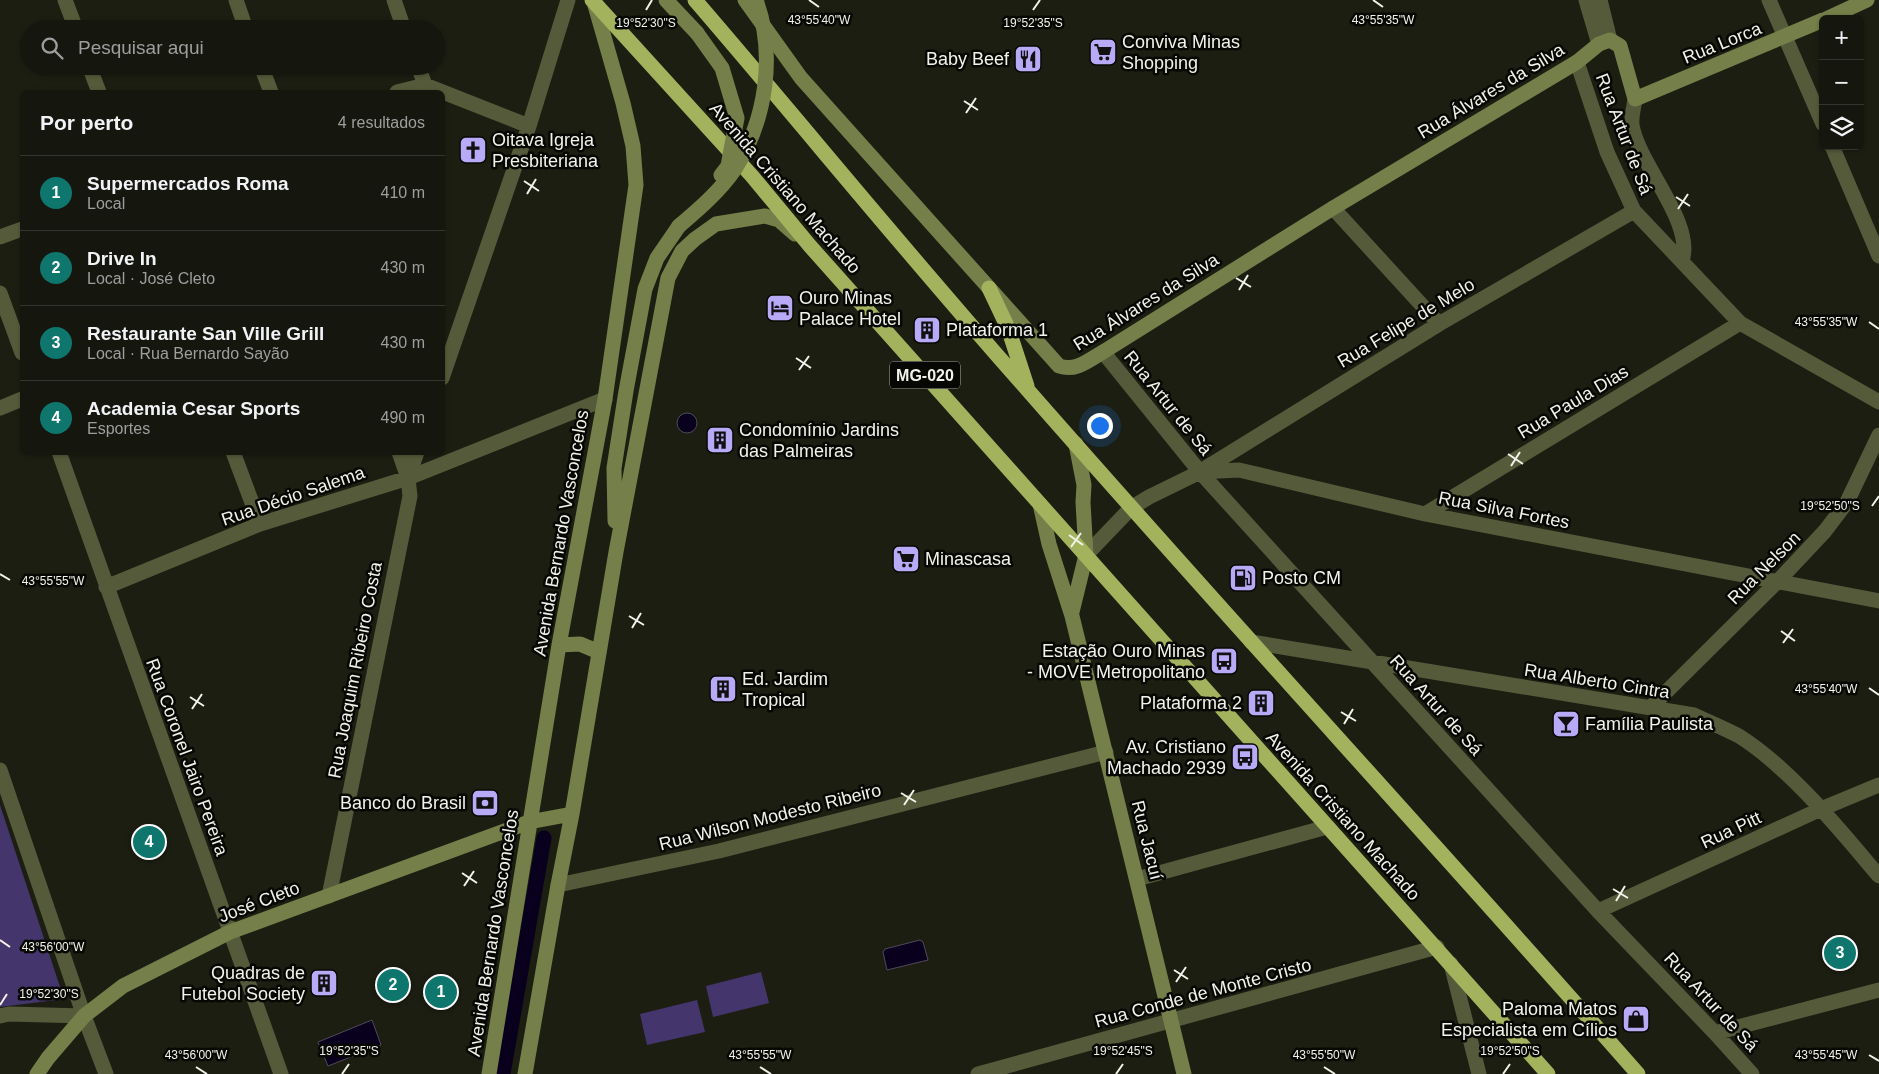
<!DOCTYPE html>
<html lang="pt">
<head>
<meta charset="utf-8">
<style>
  body { margin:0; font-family:Arial,sans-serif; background:#22231c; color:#f1f3f6 }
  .controls { position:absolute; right:15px; top:15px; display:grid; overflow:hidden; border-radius:8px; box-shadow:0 1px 4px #0004 }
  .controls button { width:45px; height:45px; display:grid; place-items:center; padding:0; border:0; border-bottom:1px solid #34352e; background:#15160e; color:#f1f3f6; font:25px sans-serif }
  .you { position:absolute; left:1099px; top:425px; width:18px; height:18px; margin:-12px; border:4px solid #fff; border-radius:50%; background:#1a73e8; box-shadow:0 0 0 8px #1a73e833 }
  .badge { display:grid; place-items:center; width:32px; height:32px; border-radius:50%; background:#0f766e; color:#fff; font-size:16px; font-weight:700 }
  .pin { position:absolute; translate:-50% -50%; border:2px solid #fff; box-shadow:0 1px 5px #0006 }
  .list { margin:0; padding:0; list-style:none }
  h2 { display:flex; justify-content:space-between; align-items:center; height:65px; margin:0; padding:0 20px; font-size:21px }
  h2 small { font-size:16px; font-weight:400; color:#9d9f9e }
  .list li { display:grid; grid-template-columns:32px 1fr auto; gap:15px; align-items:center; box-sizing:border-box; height:75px; padding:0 20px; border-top:1px solid #34352e }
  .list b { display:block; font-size:19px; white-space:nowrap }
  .list p { margin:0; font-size:16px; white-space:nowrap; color:#9d9f9e }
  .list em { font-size:16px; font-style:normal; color:#9d9f9e }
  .icon { flex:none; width:28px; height:28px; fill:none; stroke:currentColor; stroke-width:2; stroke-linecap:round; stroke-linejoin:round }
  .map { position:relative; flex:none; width:1879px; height:1074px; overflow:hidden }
  .search { position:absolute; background:#15160e; box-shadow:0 1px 4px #0004; left:20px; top:20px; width:425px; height:55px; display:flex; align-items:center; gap:12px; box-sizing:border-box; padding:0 18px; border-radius:28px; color:#9d9f9e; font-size:19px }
  .panel { position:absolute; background:#15160e; box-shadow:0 1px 4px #0004; left:20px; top:90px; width:425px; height:365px; border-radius:8px }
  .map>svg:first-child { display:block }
  .green { fill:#44366d }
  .water { fill:#09001e; stroke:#4f495b }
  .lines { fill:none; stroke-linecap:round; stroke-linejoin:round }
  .canal { stroke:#09001e; stroke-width:15 }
  .street { stroke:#555b3a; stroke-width:15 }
  .secondary { stroke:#747f49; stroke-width:15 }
  .highway { stroke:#a3b35d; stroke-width:15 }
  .secondary-bridge { stroke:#747f49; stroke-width:15 }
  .ticks { fill:none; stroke:#f1f3ea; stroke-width:2 }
  .labels { text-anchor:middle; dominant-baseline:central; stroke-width:5; stroke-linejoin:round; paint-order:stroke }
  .shield { fill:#070804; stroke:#abaca5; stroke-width:1 }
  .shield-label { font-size:16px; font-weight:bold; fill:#f1f3ea }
  .poi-label { font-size:18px; fill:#f1f3ea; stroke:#070804; text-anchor:start }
  .street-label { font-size:18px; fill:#f1f3ea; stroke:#070804 }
  .ticks-label { font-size:12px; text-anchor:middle; fill:#f1f3ea; stroke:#070804; stroke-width:5; stroke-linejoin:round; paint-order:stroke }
</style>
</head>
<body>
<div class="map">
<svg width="1879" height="1074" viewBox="0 0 1879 1074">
  <rect width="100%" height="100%" fill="#1c1e12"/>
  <path class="green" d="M 0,805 L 64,999 L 0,1007 Z
    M 761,972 L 769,1003 L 713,1017 L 706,986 Z
    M 697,1000 L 705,1032 L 647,1045 L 640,1014 Z"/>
  <path class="water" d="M677 423a10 10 0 1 1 20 0a10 10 0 1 1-20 0Z
    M 920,940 L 923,942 L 928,960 L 887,970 L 883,952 L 885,949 Z
    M 372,1020 L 381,1045 L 328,1066 L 318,1042 Z"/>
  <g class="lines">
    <path class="canal" d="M 503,1074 L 544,838"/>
    <path class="street" d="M 65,0 L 76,29
      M 236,0 L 246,29
      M 394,0 L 404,29
      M 1586,0 L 1599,44
      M 1600,0 L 1610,40
      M 1769,0 L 1823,124
      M 1577,62 L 1607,152 L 1634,211 L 1740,323 L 1879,402
      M 89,66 L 99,92
      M 261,66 L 271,92
      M 418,66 L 425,85
      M 397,92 L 425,85 L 529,126
      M 1635,99 C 1634,107 1631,117 1632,125 C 1639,166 1695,222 1682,261
      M 1832,146 L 1879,256
      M 1333,208 L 1439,324
      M 0,237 L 22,229
      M 0,293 L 22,353
      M 1103,352 L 1200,472 L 1598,911 L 1715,1033 L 1752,1074
      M 442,378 L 529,126 L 568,0
      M 0,408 L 22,399
      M 59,452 L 281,1074
      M 233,452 L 260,524
      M 399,452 L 408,478
      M 1201,471 L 1439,324 L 1634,211
      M 1425,514 L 1740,323
      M 1086,555 L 1131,508 L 1149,497 L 1200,472 L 1239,470 L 1425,514 L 1879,601
      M 106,587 L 260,524 L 408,478 L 605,399
      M 1251,642 L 1694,715 C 1709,722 1724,728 1739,736 C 1791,769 1839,829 1879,876
      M 1650,708 L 1778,581 L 1825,531 L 1847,502 L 1879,435
      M 0,770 L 84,1016 L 106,1074
      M 1137,879 L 1327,827
      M 558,885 L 719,851 L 1106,752
      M 329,896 L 410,496 L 408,478 L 417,452
      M 1598,911 L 1821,809 L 1879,785
      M 1451,964 L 1479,1074
      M 0,1016 L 9,1014 L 84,1016
      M 1715,1033 L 1879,990
      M 978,1074 L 1437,947"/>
    <path class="secondary" d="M 666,0 L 697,33
      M 745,0 L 801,78 L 1059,366 C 1076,372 1089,360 1103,352 L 1333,208 L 1577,62 L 1599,44 L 1610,40 L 1620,46 L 1635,99 L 1823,20
      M 1826,19 L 1867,0
      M 1040,504 L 1049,544 L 1072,616 L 1184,1074
      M 615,521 L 614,468 L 626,391 L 645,289 L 657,258 L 679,226
      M 1072,612 L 1086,555 L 1083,502 L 1084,485 L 1076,444
      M 559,645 L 580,644 L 599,652
      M 37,1074 L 48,1058 L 84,1016 L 123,986 L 230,932 L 529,822 L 572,814
      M 489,1074 L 559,645 L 605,399 L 636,185 L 633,146 L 623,103 L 594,2
      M 525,1074 L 558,885 L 572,814 L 616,552 L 668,278 L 682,251 L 695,239 L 716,224 L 765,216 L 779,220 L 795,234"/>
    <path class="highway" d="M 592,0 L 752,176 L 810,246 L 1548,1074
      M 695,0 C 806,129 913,261 1026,388 C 1228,619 1436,844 1638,1074
      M 989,288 L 1008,328 L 1027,386"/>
    <path class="secondary-bridge" d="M 697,33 L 722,68 L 737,118 L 728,166 L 721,175
      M 679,226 C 699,209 720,191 735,169 C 766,120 776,55 756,0"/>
  </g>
  <path class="ticks" d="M 809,0 L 819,7M 1373,0 L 1383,7M 646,10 L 652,0M 1033,10 L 1040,0M 964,101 L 978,110M 966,113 L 976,98M 524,181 L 539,191M 527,194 L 536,179M 1676,197 L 1690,206M 1678,209 L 1688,194M 1236,278 L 1251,287M 1239,290 L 1248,275M 1869,322 L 1879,329M 796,358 L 811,368M 799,370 L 809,356M 1508,454 L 1523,464M 1511,466 L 1520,452M 1872,506 L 1879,496M 1069,535 L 1083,545M 1071,547 L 1081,533M 0,574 L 10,580M 629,616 L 644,625M 632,628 L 641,613M 1781,631 L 1795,641M 1783,643 L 1793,629M 1869,688 L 1879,695M 190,697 L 204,706M 192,709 L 202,694M 1341,712 L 1356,721M 1344,724 L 1353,709M 901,793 L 916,802M 904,805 L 914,790M 462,873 L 477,883M 464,886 L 474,871M 1613,889 L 1628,898M 1616,901 L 1625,886M 0,940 L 10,947M 1174,970 L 1188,979M 1176,982 L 1186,967M 0,1005 L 7,994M 1869,1055 L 1879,1061M 196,1067 L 207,1074M 760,1067 L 771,1074M 1324,1067 L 1335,1074M 342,1074 L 349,1064M 1116,1074 L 1123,1064M 1503,1074 L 1510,1064"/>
  <defs>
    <g id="supermarket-square" transform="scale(1.4375)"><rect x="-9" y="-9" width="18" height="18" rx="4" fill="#b9aaf7" stroke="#070804"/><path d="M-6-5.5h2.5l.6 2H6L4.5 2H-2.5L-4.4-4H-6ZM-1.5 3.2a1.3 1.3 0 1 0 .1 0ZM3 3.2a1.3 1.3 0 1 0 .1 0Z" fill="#111"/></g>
    <g id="restaurant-square" transform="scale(1.4375)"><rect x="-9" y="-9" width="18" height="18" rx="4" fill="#b9aaf7" stroke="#070804"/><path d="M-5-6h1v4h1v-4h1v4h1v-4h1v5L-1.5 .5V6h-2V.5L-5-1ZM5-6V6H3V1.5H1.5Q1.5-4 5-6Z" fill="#111"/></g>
    <g id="church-square" transform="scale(1.4375)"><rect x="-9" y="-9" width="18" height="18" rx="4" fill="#b9aaf7" stroke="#070804"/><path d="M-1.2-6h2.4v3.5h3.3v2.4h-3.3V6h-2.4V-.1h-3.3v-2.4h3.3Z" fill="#111"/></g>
    <g id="hotel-square" transform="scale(1.4375)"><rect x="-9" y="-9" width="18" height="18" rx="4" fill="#b9aaf7" stroke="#070804"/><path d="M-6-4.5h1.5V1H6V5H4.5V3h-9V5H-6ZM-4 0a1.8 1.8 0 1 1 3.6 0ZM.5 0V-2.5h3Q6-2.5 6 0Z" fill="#111"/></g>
    <g id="building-square" transform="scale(1.4375)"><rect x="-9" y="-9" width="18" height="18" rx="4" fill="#b9aaf7" stroke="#070804"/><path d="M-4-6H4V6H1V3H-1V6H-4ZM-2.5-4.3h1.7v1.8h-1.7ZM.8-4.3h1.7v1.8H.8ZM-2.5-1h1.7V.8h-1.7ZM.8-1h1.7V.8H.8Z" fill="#111"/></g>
    <g id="fuel-square" transform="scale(1.4375)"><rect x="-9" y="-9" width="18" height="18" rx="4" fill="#b9aaf7" stroke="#070804"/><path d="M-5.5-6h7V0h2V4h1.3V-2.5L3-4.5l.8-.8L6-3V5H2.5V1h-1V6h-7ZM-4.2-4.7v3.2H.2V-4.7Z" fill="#111"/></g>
    <g id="bus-square" transform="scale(1.4375)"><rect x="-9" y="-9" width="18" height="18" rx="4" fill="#b9aaf7" stroke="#070804"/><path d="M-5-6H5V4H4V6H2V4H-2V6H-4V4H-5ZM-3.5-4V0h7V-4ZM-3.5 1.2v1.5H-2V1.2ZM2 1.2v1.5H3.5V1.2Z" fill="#111"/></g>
    <g id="bar-square" transform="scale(1.4375)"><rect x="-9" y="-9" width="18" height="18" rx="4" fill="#b9aaf7" stroke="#070804"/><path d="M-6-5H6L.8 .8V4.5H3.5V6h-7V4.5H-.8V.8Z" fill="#111"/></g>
    <g id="bank-square" transform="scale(1.4375)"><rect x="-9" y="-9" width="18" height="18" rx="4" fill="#b9aaf7" stroke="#070804"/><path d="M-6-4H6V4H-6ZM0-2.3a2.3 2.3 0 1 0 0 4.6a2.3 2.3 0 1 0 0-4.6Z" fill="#111"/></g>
    <g id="shop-square" transform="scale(1.4375)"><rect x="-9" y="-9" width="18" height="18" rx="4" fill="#b9aaf7" stroke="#070804"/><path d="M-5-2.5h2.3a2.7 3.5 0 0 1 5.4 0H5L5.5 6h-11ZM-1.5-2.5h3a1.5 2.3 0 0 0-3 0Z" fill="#111"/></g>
  </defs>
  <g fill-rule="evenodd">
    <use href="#supermarket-square" x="1103" y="52"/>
    <use href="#restaurant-square" x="1028" y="59"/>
    <use href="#church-square" x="473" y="150"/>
    <use href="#hotel-square" x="780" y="308"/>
    <use href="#building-square" x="927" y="330"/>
    <use href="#building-square" x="720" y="440"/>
    <use href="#supermarket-square" x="906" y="559"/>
    <use href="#fuel-square" x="1243" y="578"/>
    <use href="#bus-square" x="1224" y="661"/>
    <use href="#building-square" x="723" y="689"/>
    <use href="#building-square" x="1261" y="703"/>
    <use href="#bar-square" x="1566" y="724"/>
    <use href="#bus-square" x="1245" y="757"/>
    <use href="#bank-square" x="485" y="803"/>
    <use href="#building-square" x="324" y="983"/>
    <use href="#shop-square" x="1636" y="1019"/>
  </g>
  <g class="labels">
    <rect class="shield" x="890" y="361.5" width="70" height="27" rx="4"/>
    <g class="shield-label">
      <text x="925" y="375">MG-020</text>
    </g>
    <g class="poi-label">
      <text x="1122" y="42">Conviva Minas<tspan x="1122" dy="21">Shopping</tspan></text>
      <text x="1009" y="59" text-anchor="end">Baby Beef</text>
      <text x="492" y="140">Oitava Igreja<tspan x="492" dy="21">Presbiteriana</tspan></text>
      <text x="799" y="298">Ouro Minas<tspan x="799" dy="21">Palace Hotel</tspan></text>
      <text x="946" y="330">Plataforma 1</text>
      <text x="739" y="430">Condomínio Jardins<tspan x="739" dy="21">das Palmeiras</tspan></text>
      <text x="925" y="559">Minascasa</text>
      <text x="1262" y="578">Posto CM</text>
      <text x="1205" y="651" text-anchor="end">Estação Ouro Minas<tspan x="1205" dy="21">- MOVE Metropolitano</tspan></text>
      <text x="742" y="679">Ed. Jardim<tspan x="742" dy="21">Tropical</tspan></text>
      <text x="1242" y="703" text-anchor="end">Plataforma 2</text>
      <text x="1585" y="724">Família Paulista</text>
      <text x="1226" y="747" text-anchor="end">Av. Cristiano<tspan x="1226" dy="21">Machado 2939</tspan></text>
      <text x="466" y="803" text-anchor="end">Banco do Brasil</text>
      <text x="305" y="973" text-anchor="end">Quadras de<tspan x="305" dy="21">Futebol Society</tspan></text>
      <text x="1617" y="1009" text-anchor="end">Paloma Matos<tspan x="1617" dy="21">Especialista em Cílios</tspan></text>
    </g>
    <g class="street-label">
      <text transform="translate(1722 43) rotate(-22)">Rua Lorca</text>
      <text transform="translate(1491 91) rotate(-31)">Rua Álvares da Silva</text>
      <text transform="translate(1624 134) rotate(69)">Rua Artur de Sá</text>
      <text transform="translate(785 188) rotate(49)">Avenida Cristiano Machado</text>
      <text transform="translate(1146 302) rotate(-32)">Rua Álvares da Silva</text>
      <text transform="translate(1406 323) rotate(-31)">Rua Felipe de Melo</text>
      <text transform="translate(1573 402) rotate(-31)">Rua Paula Dias</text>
      <text transform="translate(1168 403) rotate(51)">Rua Artur de Sá</text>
      <text transform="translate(293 496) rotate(-19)">Rua Décio Salema</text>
      <text transform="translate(1504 510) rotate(11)">Rua Silva Fortes</text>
      <text transform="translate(561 533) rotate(-80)">Avenida Bernardo Vasconcelos</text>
      <text transform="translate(1764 568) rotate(-45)">Rua Nelson</text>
      <text transform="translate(355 670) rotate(-79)">Rua Joaquim Ribeiro Costa</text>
      <text transform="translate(1597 681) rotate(9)">Rua Alberto Cintra</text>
      <text transform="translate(1436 705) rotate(48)">Rua Artur de Sá</text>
      <text transform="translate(187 757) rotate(70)">Rua Coronel Jairo Pereira</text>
      <text transform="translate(1343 816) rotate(48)">Avenida Cristiano Machado</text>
      <text transform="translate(770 817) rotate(-14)">Rua Wilson Modesto Ribeiro</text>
      <text transform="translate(1731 830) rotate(-25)">Rua Pitt</text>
      <text transform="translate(1147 840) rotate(76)">Rua Jacuí</text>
      <text transform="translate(259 902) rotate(-21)">José Cleto</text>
      <text transform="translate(493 933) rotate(-81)">Avenida Bernardo Vasconcelos</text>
      <text transform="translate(1203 993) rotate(-15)">Rua Conde de Monte Cristo</text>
      <text transform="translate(1711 1002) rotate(47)">Rua Artur de Sá</text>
    </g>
  </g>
  <g class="ticks-label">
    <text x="819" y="24">43°55'40"W</text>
    <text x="1383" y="24">43°55'35"W</text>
    <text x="646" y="27">19°52'30"S</text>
    <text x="1033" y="27">19°52'35"S</text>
    <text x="1826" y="326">43°55'35"W</text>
    <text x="1830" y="510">19°52'50"S</text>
    <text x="53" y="585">43°55'55"W</text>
    <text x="1826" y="693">43°55'40"W</text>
    <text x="53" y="951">43°56'00"W</text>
    <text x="49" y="998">19°52'30"S</text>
    <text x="349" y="1055">19°52'35"S</text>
    <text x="1123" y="1055">19°52'45"S</text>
    <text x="1510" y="1055">19°52'50"S</text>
    <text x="1826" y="1059">43°55'45"W</text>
    <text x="196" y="1059">43°56'00"W</text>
    <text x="760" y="1059">43°55'55"W</text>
    <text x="1324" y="1059">43°55'50"W</text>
  </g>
</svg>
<div class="controls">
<button>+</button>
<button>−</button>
<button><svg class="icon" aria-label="layers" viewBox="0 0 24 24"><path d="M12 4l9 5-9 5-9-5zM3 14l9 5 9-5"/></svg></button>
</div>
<div class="you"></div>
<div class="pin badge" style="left:441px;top:992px">1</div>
<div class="pin badge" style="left:393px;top:985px">2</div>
<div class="pin badge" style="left:1840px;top:953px">3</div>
<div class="pin badge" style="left:149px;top:842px">4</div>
<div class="search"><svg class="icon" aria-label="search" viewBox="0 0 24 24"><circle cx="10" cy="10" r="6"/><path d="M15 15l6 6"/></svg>Pesquisar aqui</div>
<section class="panel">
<h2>Por perto<small>4 resultados</small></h2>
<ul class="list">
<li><span class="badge">1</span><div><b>Supermercados Roma</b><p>Local</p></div><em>410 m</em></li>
<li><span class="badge">2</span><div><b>Drive In</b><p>Local · José Cleto</p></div><em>430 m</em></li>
<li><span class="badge">3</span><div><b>Restaurante San Ville Grill</b><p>Local · Rua Bernardo Sayão</p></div><em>430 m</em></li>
<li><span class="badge">4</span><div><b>Academia Cesar Sports</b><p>Esportes</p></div><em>490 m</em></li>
</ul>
</section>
</div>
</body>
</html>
